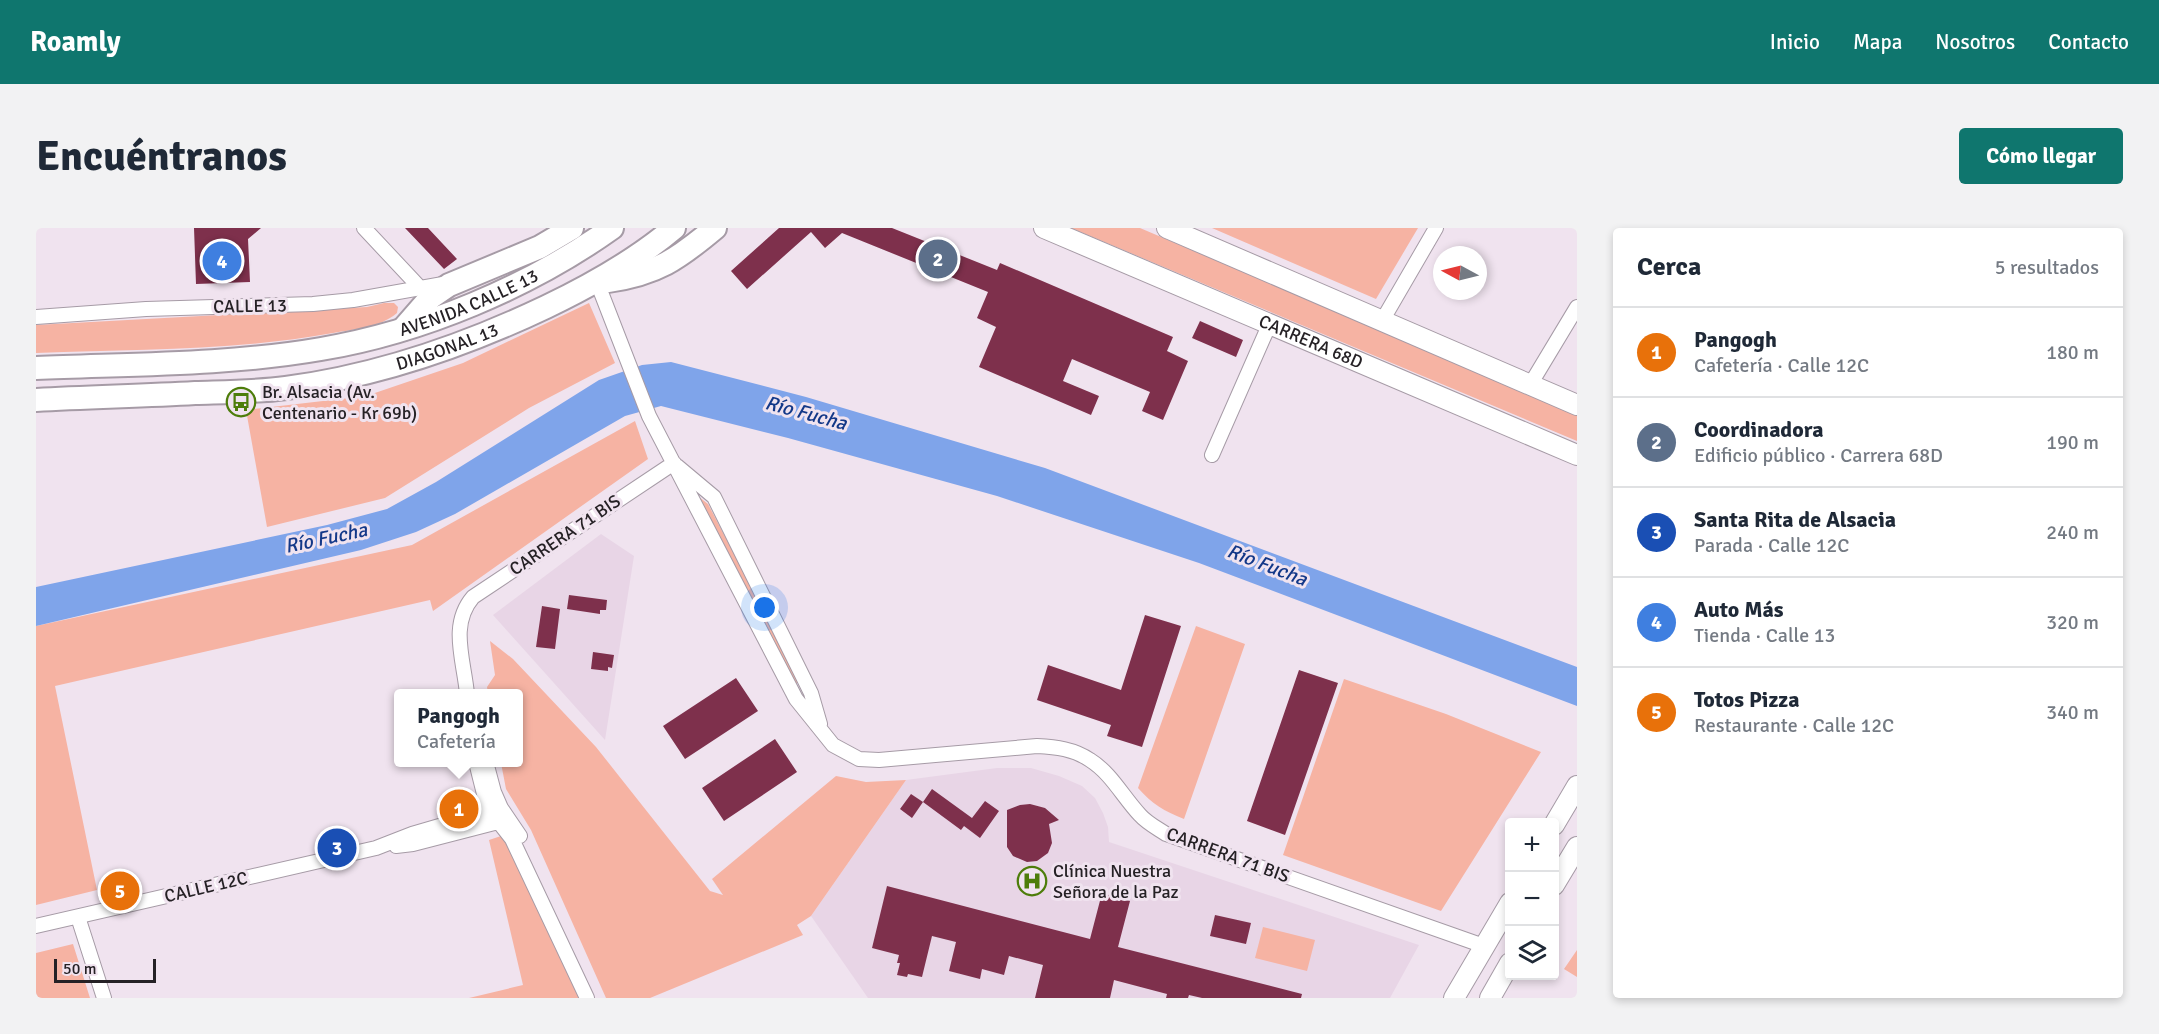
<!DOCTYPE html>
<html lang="es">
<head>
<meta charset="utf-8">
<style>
  body { margin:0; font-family:Signika,sans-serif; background:#f2f2f3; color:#1f2937 }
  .controls { position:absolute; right:18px; bottom:18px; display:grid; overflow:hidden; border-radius:6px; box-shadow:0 3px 9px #0003 }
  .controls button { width:54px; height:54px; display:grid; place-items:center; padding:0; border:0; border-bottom:2px solid #e0e1e3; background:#fff; color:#1f2937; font:30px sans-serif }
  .compass { position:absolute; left:1397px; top:18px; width:54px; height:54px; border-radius:50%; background:#fff; box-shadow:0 3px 9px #0003; rotate:277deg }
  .scale { position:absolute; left:18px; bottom:15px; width:102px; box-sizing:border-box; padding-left:6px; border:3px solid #252125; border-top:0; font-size:16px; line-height:21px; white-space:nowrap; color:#252125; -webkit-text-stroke:4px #f0e3ef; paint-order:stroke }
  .you { position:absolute; left:729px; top:380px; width:21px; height:21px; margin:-15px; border:4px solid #fff; border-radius:50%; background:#1a73e8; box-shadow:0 0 0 9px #1a73e833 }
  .badge { display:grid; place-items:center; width:39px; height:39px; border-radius:50%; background:#0f766e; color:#fff; font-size:20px; font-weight:700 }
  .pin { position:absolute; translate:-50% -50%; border:3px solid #fff; box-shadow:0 2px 6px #0006 }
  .popup { position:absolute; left:358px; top:461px; width:129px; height:78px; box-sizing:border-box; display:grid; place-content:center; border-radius:6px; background:#fff; filter:drop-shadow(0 2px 4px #0005); font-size:20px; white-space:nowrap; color:#747a83 }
  .popup b { font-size:22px; color:#1f2937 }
  .popup::after { content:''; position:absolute; left:50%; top:100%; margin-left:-12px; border:12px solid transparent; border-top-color:#fff }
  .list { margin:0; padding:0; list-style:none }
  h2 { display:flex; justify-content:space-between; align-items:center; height:78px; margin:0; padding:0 24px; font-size:26px }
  h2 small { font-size:20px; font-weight:400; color:#747a83 }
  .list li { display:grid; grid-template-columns:39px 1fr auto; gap:18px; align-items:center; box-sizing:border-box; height:90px; padding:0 24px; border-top:2px solid #e0e1e3 }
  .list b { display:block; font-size:22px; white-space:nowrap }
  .list p { margin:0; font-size:20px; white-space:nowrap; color:#747a83 }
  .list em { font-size:20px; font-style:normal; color:#747a83 }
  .icon { flex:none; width:33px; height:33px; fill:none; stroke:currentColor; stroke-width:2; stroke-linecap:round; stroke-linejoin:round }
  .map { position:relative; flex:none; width:1541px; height:770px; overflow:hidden; border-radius:6px }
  header { display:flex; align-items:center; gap:36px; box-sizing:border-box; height:84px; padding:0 30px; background:#0f766e; color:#fff }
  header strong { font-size:28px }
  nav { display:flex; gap:33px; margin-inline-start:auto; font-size:21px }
  .intro { display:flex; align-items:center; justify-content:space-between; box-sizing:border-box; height:144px; padding:0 36px }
  h1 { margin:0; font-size:42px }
  .button { padding:15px 27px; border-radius:6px; background:#0f766e; color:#fff; font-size:21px; font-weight:700 }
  main { display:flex; gap:36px; padding:0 36px }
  aside { flex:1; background:#fff; border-radius:6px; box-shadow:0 3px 9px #0003 }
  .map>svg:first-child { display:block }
  .built { fill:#e8d5e6 }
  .green { fill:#f6b3a3 }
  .water { fill:#7fa4ea }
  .building { fill:#7e304c }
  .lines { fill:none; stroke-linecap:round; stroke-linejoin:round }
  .street-casing { stroke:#a69ba6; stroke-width:16 }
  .secondary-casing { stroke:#a69ba6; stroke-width:22 }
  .primary-casing { stroke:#a69ba6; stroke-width:26 }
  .street { stroke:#fff; stroke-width:14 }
  .secondary { stroke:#fff; stroke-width:20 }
  .primary { stroke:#fff; stroke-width:22 }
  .labels { text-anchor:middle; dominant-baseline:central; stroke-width:6; stroke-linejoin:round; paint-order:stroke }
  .street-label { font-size:18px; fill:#252125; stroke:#f0e3ef }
  .poi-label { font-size:18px; fill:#252125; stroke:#f0e3ef; text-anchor:start }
  .water-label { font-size:20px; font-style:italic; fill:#133888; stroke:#f0e3ef }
</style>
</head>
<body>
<header>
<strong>Roamly</strong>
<nav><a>Inicio</a><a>Mapa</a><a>Nosotros</a><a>Contacto</a></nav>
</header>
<div class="intro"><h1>Encuéntranos</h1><a class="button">Cómo llegar</a></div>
<main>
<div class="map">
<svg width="1541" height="770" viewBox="0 0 1541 770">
  <rect width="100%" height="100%" fill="#f0e3ef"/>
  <path class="built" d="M 565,306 L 598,328 L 569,512 L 457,387 Z
    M 961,540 L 995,540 L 1023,548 L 1046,558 L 1059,570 L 1067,585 L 1072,599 L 1073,614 L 1383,717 L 1354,770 L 832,770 L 775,688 L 870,552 Z"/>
  <path class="green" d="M 1035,0 L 1104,0 L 1541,186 L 1541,213 Z
    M 1176,0 L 1382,0 L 1340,71 Z
    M 348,75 L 358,75 L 362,79 L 361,85 C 343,100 319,101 297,105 C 199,123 99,121 0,125 L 0,97 L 331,79 Z
    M 553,75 L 579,135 L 493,180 L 349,270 L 231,299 L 210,182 L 330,168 L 427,135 Z
    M 599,193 L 612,231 L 397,383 L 394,372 L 19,458 L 61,662 L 0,677 L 0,398 L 376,317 Z
    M 663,269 L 672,276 L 764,453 L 759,456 Z
    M 1160,398 L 1209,416 L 1148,591 C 1128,583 1116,576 1102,560 Z
    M 454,413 L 477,431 L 560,519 L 674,663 L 687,667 L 676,651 L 800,548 L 830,554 L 870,552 L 775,688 L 761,697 L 767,707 L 614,770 L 570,770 L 495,602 L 470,561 L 465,535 L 483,534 L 483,466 L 452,465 L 451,459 L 459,447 Z
    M 1308,451 L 1410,486 L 1505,524 L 1405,683 L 1247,627 Z
    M 468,607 L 543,770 L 433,770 L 487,757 L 453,612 Z
    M 1227,699 L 1279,712 L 1271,743 L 1219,730 Z
    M 37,716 L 54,770 L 0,770 L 0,725 Z
    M 1541,722 L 1541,749 L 1528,741 Z"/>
  <path class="water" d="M 635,134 L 770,169 L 1009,240 L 1541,439 L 1541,478 L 1163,335 L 961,268 L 752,210 L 625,178 L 589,188 L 419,286 L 380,304 L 325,322 L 0,398 L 0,359 L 291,297 L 351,281 L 400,254 L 563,152 L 606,137 Z"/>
  <path class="building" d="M 158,0 L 225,0 L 212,11 L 214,54 L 160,56 Z
    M 369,0 L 392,0 L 421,31 L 408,41 Z
    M 743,0 L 856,0 L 961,42 L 964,35 L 1137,109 L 1131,123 L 1152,133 L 1127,192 L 1106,183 L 1114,164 L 1036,131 L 1027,153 L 1063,168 L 1055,187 L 943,139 L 960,99 L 941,90 L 952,64 L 806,5 L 789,20 L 775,4 L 711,61 L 695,43 Z
    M 1164,93 L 1207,112 L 1200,129 L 1156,110 Z
    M 533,367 L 571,372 L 570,382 L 564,382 L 564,386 L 531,381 Z
    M 506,378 L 524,381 L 519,421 L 500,419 Z
    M 1109,387 L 1145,398 L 1106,519 L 1071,508 L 1075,497 L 1001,472 L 1012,437 L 1085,462 Z
    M 557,424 L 578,427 L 576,440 L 572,439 L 572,443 L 555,441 Z
    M 1263,442 L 1302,455 L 1249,607 L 1211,593 Z
    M 700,450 L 722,483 L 649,531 L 627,498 Z
    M 739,511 L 761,544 L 688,593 L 666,560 Z
    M 896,561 L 936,590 L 949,573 L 963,583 L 944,610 L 928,598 L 925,602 L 887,574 Z
    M 875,566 L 887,574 L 876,590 L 864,581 Z
    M 994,576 L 1009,580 L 1023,592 L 1013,596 L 1016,615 L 1012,625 L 1001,633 L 991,634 L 977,628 L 971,619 L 971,582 L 984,577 Z
    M 851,658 L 1054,711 L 1066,665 L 1094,673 L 1082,719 L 1266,766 L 1265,770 L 1166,770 L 1153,767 L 1152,770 L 1130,770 L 1131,766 L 1078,752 L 1074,770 L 999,770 L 1007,737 L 973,728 L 968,747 L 946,741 L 944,751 L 913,743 L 920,714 L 896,708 L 886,749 L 872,746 L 871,749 L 861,747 L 864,735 L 861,735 L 863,727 L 836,720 Z
    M 1179,687 L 1215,695 L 1210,716 L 1174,708 Z"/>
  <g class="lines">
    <g class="street-casing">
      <path id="street" d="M 328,0 L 388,64
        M 561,54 L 613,188 L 760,471 L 797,517 L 823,531 L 843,532 L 1001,518 C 1020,519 1038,521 1054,532 C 1075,545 1087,569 1104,587 C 1111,595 1121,600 1130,606 L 1448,718
        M 0,89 L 110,81 L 277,76 L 317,72 L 407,56
        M 1346,93 L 1400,0
        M 1494,157 L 1541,79
        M 1176,227 L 1234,95
        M 641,238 L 678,269 L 775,465 L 784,496
        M 431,466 C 428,432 413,397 437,369 L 638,235
        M 440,534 L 449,570 L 454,583 L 476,611 L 551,770
        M 450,534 L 458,564 L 465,580 L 484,608
        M 360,618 L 377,616 L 470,592
        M 42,689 L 68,770
        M 0,698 L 340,620 L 376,606 L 465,580"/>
    </g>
    <g class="secondary-casing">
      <g id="secondary">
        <path id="s1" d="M 1008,0 L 1541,227"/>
        <path d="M 1131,0 L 1541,177"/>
        <path d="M 1518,597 L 1541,558"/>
        <path d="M 1518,657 L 1541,619"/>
        <path d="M 1418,770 L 1474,675"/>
        <path d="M 1454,770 L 1474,735"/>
      </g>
    </g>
    <g class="primary-casing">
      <g id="primary">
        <path d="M 572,53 C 621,46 642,31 679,0"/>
        <path d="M 367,101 L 394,70 L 413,57 L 504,19 L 536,0"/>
        <path id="s2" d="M 0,140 C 94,136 193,137 285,121 C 386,104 493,59 576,0"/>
        <path id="s3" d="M 0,172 C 53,169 106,168 159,165 C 190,164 220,164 250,160 C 341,148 428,118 510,79 C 556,57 599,33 638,0"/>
      </g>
    </g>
    <use href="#street" class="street"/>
    <use href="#secondary" class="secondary"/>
    <use href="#primary" class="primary"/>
  </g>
  <defs>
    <g id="bus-ring" transform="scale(1.5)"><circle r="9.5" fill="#f0e3ef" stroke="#4d7d0a" stroke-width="1.5"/><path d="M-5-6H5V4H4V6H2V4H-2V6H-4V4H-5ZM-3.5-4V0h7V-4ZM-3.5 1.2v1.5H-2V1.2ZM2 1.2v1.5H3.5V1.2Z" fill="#4d7d0a"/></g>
    <g id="hospital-ring" transform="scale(1.5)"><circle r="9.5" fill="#f0e3ef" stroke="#4d7d0a" stroke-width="1.5"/><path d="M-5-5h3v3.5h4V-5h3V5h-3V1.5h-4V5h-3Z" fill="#4d7d0a"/></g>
  </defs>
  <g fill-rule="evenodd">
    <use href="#bus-ring" x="205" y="174"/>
    <use href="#hospital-ring" x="996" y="653"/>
  </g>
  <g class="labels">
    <g class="street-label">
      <text stroke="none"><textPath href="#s2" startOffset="441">AVENIDA CALLE 13</textPath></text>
      <text transform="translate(214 78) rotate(-1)">CALLE 13</text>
      <text stroke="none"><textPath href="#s1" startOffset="290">CARRERA 68D</textPath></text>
      <text stroke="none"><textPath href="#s3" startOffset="417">DIAGONAL 13</textPath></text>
      <text transform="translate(529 307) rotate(-34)">CARRERA 71 BIS</text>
      <text transform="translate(1192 627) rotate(20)">CARRERA 71 BIS</text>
      <text transform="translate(170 659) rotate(-13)">CALLE 12C</text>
    </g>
    <g class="poi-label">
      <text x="226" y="164">Br. Alsacia (Av.<tspan x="226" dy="21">Centenario - Kr 69b)</tspan></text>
      <text x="1017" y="643">Clínica Nuestra<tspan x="1017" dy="21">Señora de la Paz</tspan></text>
    </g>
    <g class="water-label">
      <text transform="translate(770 185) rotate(15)">Río Fucha</text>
      <text transform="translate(290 310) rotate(-12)">Río Fucha</text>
      <text transform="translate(1231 337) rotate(21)">Río Fucha</text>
    </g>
  </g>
</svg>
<div class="controls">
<button>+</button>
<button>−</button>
<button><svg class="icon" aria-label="layers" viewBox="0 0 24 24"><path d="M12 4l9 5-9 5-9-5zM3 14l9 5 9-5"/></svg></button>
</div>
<svg class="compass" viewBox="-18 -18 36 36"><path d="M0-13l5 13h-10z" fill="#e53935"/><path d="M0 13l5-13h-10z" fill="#747a83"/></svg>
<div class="scale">50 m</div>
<div class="you"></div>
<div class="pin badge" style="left:423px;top:581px;background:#e8710a">1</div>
<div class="popup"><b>Pangogh</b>Cafetería</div>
<div class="pin badge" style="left:902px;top:31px;background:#5c6f8a">2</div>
<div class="pin badge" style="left:301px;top:620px;background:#1a4fb4">3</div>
<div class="pin badge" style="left:186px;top:33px;background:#3f7fe0">4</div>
<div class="pin badge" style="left:84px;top:663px;background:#e8710a">5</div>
</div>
<aside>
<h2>Cerca<small>5 resultados</small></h2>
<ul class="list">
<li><span class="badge" style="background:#e8710a">1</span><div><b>Pangogh</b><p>Cafetería · Calle 12C</p></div><em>180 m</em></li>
<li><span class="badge" style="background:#5c6f8a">2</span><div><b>Coordinadora</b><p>Edificio público · Carrera 68D</p></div><em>190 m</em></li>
<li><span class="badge" style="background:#1a4fb4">3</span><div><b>Santa Rita de Alsacia</b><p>Parada · Calle 12C</p></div><em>240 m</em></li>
<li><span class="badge" style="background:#3f7fe0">4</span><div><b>Auto Más</b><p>Tienda · Calle 13</p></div><em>320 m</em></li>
<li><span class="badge" style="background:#e8710a">5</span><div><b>Totos Pizza</b><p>Restaurante · Calle 12C</p></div><em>340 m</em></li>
</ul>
</aside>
</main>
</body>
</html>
